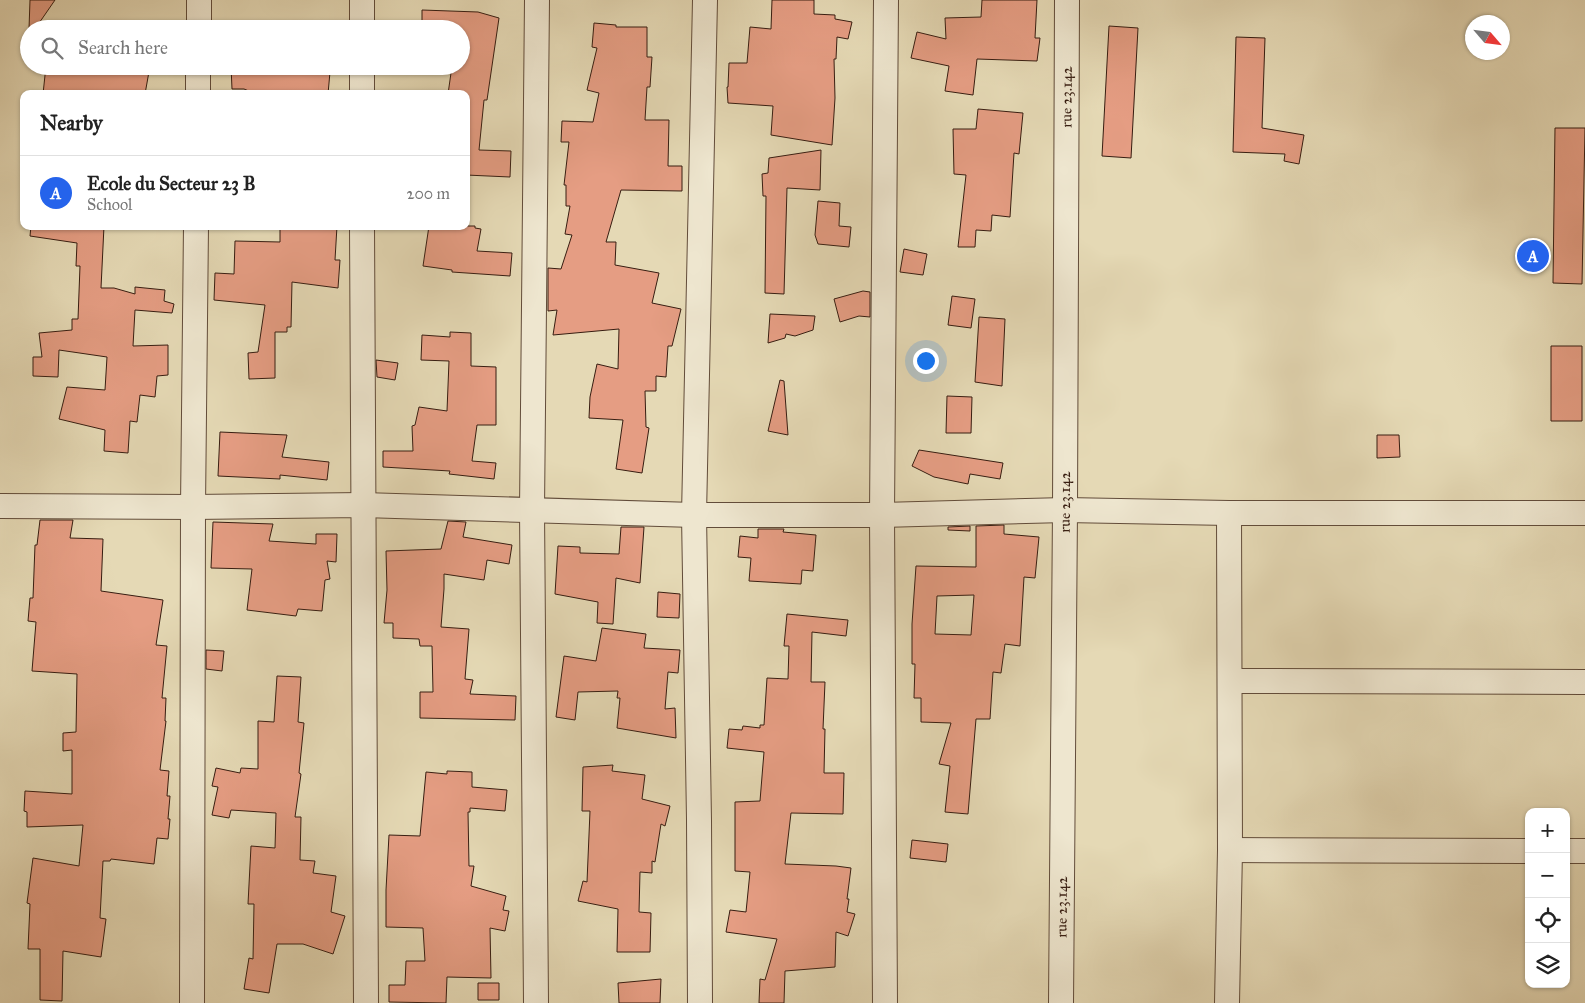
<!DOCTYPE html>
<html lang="en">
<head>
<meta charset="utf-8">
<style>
  body { margin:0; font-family:"IM FELL Great Primer",serif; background:#f6f6f6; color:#222 }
  .controls { position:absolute; right:15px; bottom:15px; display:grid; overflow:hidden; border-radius:10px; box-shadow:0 1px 4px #0004 }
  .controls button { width:45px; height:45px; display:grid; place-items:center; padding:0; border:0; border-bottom:1px solid #e0e0e0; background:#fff; color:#222; font:25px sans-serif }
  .compass { position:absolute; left:1465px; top:15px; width:45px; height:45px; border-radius:50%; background:#fff; box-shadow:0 1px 4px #0004; rotate:118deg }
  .you { position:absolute; left:925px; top:360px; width:18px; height:18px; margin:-12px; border:4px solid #fff; border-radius:50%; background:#1a73e8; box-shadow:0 0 0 8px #1a73e833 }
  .badge { display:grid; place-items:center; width:32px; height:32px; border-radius:50%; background:#2563eb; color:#fff; font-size:16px; font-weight:700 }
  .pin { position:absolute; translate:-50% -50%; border:2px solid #fff; box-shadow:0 1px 5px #0006 }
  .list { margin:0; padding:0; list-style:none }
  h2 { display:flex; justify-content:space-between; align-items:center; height:65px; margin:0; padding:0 20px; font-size:21px }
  h2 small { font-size:16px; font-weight:400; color:#767676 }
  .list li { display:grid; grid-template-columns:32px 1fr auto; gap:15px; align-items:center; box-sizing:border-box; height:75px; padding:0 20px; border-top:1px solid #e0e0e0 }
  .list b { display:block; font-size:19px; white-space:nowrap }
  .list p { margin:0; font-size:16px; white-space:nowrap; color:#767676 }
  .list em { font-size:16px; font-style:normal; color:#767676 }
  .icon { flex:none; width:28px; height:28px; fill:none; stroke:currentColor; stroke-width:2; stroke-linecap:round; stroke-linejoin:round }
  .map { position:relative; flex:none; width:1585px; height:1003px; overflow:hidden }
  .search { position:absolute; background:#fff; box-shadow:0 1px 4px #0004; left:20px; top:20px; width:450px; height:55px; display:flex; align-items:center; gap:12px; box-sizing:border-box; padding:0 18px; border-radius:28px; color:#767676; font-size:19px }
  .panel { position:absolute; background:#fff; box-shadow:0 1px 4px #0004; left:20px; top:90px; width:450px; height:140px; border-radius:10px }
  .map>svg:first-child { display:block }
  .building { fill:#e59d83; stroke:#371d11; fill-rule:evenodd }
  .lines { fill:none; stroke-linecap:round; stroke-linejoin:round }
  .street-casing { stroke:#624c3a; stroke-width:26 }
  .street { stroke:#eee6cf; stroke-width:24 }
  .labels { text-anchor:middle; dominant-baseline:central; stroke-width:5; stroke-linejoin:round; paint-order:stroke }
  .street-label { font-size:15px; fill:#371d11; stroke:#eee6cf }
</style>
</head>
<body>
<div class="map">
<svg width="1585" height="1003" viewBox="0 0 1585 1003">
  <rect width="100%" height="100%" fill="#e5d9b5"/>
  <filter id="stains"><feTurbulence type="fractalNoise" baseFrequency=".004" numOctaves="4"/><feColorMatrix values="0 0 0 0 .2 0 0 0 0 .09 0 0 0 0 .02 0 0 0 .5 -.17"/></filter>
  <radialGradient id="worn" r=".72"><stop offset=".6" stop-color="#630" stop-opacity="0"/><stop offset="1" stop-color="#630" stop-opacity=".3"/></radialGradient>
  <path class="building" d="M 30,0 L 55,0 L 35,29 L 29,29 Z
    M 772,0 L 814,0 L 814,14 L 835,15 L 835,19 L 852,22 L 848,39 L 837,37 L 836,59 L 834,59 L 835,98 L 832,145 L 771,135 L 773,106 L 728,103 L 727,87 L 728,87 L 729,63 L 747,63 L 750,27 L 771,29 Z
    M 982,0 L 1037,0 L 1035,38 L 1040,38 L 1037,61 L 977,59 L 973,95 L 945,91 L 949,66 L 911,58 L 917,32 L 946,39 L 945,18 L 981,17 Z
    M 422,10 L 478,12 L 499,18 L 487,100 L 484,100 L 479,150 L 511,151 L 510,177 L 466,175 L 466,94 L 448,94 L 452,66 L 461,66 L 461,29 L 422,29 Z
    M 594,23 L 616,25 L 616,27 L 647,27 L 647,57 L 652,57 L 650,87 L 647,87 L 645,120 L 669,120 L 668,166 L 682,166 L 682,191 L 621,190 L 606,242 L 616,242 L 615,265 L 659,273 L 652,303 L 681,309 L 672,346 L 668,346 L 666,377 L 656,376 L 656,391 L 645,391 L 646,427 L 649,428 L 642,473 L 616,469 L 623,420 L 589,418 L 590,397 L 597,364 L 618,369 L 619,329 L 553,335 L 557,310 L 548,311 L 548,268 L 561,269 L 572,235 L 565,234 L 570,206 L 566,206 L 566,185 L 564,185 L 569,142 L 561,142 L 562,121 L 593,122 L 599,93 L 587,90 L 597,48 L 592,47 Z
    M 1109,26 L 1138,28 L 1131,158 L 1102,156 Z
    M 1236,37 L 1265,38 L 1262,128 L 1304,135 L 1299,164 L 1284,161 L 1285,154 L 1233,152 Z
    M 46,66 L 150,66 L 145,94 L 43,94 Z
    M 231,66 L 307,66 L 307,70 L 330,72 L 328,94 L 256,94 L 244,89 L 232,89 Z
    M 978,109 L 1023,113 L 1019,154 L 1014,153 L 1010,217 L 992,215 L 991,231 L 976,230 L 975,247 L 958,247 L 966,175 L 954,174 L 953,129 L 976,129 Z
    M 1555,128 L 1585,128 L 1582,284 L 1553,283 Z
    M 821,150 L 820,190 L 787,188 L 784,294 L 765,293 L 766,196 L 763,196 L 762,174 L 768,173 L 769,158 Z
    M 818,201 L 840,203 L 839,226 L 851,227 L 849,247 L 818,244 L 815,235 Z
    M 31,226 L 104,226 L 101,288 L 114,288 L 135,294 L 135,287 L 165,290 L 164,301 L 174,304 L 172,313 L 135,310 L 133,346 L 168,345 L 168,375 L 157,376 L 155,397 L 140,395 L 137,422 L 130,421 L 128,453 L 104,451 L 105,430 L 59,419 L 67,387 L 105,390 L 107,357 L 59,350 L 58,377 L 33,376 L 33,357 L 42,357 L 39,333 L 72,330 L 72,319 L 78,319 L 80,266 L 76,266 L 77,243 L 30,236 Z
    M 280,226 L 337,226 L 335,260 L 340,260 L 338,288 L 292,282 L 291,327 L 287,327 L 287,332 L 275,332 L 275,378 L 249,379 L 248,353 L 258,352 L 265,305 L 214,300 L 215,273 L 234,274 L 235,241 L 280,242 Z
    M 429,226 L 475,226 L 475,228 L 481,229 L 477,251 L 512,253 L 510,276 L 452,272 L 452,270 L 423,266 Z
    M 904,249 L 927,254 L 923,275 L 900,272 Z
    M 863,291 L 870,292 L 870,317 L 859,316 L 840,322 L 834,299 Z
    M 952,296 L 975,299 L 971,328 L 948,325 Z
    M 770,314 L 815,316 L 813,330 L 795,336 L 786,334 L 785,338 L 768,343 Z
    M 979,317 L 1005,319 L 1002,386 L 975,382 Z
    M 450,332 L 471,333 L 471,366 L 496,367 L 496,425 L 477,425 L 472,461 L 496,463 L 494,479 L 449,474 L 450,471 L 383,467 L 383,451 L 413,451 L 412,426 L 415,425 L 419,407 L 447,411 L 449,361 L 421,360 L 422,335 L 450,337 Z
    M 1551,346 L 1582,346 L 1582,421 L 1551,421 Z
    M 376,360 L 398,363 L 395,380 L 377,377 Z
    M 780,380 L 784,381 L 788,435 L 768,431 Z
    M 947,396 L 972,397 L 971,433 L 946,433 Z
    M 220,432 L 287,435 L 282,457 L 329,462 L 327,480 L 280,475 L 280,479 L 218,476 Z
    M 1377,435 L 1399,435 L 1400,457 L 1377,458 Z
    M 919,450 L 1003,463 L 1000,479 L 970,474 L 968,484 L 934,477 L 912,466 Z
    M 40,520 L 73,520 L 70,538 L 103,539 L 101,591 L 163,600 L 156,645 L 167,646 L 162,698 L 166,698 L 165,721 L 166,721 L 160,770 L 169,771 L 167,796 L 170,796 L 168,819 L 170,819 L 168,839 L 157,838 L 154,864 L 111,859 L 110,861 L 103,861 L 100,918 L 106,919 L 101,957 L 63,951 L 62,1001 L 40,1000 L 40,949 L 28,949 L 30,904 L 27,903 L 33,858 L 79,866 L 83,825 L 27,827 L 27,812 L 24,811 L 25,791 L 72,794 L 72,750 L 63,751 L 63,733 L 76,732 L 77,674 L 32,671 L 36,622 L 28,621 L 30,598 L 33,598 L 35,545 L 37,545 Z
    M 448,521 L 466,522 L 463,537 L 512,545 L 509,564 L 487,560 L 484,580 L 444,574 L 444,589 L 441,627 L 469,629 L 465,679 L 473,680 L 470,694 L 516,696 L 515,720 L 420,718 L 420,692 L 433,692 L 432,646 L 420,646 L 419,639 L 393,638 L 393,623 L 384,623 L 387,590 L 386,551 L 441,549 Z
    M 213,522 L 273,524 L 269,541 L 316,544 L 316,534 L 337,534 L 336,562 L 327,561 L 330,579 L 325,580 L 322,611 L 298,609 L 296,616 L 247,610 L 252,569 L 211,568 Z
    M 1004,525 L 1004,534 L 1039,537 L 1035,578 L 1024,577 L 1020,646 L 1005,644 L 1001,673 L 993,672 L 990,719 L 976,719 L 968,814 L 945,812 L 950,766 L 939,764 L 951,723 L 921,722 L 921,698 L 914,698 L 915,664 L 912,664 L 912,624 L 916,566 L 976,567 L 976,526 ZM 974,595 L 971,635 L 935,634 L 937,596 Z
    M 970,526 L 970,531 L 948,530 L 948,527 Z
    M 621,527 L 644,527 L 640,583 L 616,578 L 613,624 L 597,623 L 598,602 L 555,594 L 558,546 L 580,547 L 580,553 L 619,554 Z
    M 758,529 L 784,529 L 783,532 L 816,535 L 813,571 L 802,570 L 801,584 L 749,581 L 751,558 L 738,557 L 740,536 L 758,538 Z
    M 658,592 L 680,594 L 679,618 L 657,617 Z
    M 787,614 L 848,620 L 846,636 L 812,632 L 811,682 L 825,682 L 823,729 L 825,729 L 824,773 L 844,773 L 843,814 L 791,813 L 785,864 L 836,866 L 851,868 L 847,899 L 849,899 L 847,912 L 855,914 L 848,936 L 836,932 L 835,967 L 785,971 L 784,1003 L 759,1003 L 760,979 L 765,980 L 777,939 L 726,932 L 730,910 L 746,912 L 750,872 L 735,871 L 735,802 L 760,801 L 764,752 L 727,748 L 729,729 L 742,730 L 743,726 L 760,728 L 760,725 L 764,725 L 767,678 L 788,679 L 789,646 L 784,646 Z
    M 602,628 L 646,634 L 644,648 L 680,650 L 678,673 L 668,672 L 665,709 L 675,708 L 676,738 L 617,728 L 620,698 L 617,698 L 618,691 L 578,692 L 575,720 L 556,717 L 564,656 L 596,661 Z
    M 206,650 L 224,651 L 222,671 L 206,669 Z
    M 277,676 L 301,677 L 298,722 L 304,723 L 299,773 L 301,774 L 295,817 L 301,817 L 300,860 L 315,861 L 313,873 L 336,876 L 331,912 L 345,916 L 333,954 L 303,944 L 277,944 L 269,993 L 244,989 L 249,958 L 253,959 L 254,904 L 248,904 L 251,846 L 275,848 L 276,813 L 231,810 L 229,818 L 212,815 L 218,787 L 212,786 L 216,768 L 240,773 L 241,768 L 258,769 L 258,721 L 274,722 Z
    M 613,765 L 612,771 L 645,775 L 642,799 L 670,806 L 665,826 L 661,824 L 655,862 L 652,861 L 652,873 L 640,872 L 639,912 L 651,913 L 650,952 L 617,952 L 618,909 L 578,901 L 583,881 L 587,882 L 590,811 L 582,811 L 583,767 Z
    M 447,771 L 472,772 L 472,787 L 507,790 L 505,811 L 470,808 L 470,812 L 468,812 L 469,866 L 474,866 L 471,886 L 506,896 L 503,910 L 509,911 L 505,931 L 490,928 L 491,978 L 447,977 L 446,1003 L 389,1002 L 389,985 L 405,985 L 406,961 L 425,961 L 423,928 L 386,927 L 386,890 L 389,835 L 420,836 L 426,772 L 447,774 Z
    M 912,840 L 948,844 L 946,862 L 910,858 Z
    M 661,979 L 660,1003 L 619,1003 L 618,983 Z
    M 478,983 L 499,983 L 499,1000 L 478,1000 Z"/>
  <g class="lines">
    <g class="street-casing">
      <g id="street">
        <path d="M 362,0 L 362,29"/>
        <path d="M 199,29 L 199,0"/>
        <path d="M 362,66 L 362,94"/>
        <path d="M 198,94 L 198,66"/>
        <path d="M 362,226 L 366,1003"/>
        <path d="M 0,506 L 193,507 L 363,505 L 694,515 L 882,515 L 1065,510 L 1229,513 L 1585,513"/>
        <path d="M 1230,681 L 1585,682"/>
        <path d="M 1230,850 L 1529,851"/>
        <path d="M 1566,851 L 1585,851"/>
        <path d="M 192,1003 L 193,507 L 196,226"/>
        <path d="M 536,1003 L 532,510 L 537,0"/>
        <path d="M 700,1003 L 699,820 L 694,515 L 705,0"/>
        <path d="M 885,1003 L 882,515 L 886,0"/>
        <path id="s1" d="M 1061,1003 L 1065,510 L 1067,0"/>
        <path d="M 1227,1003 L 1230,850 L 1229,513"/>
      </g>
    </g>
    <use href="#street" class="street"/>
  </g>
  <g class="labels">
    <g class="street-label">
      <text stroke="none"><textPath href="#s1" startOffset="906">rue 23.142</textPath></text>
      <text stroke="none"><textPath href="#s1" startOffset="501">rue 23.142</textPath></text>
      <text stroke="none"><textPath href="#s1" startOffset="96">rue 23.142</textPath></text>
    </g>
  </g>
  <rect width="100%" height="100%" filter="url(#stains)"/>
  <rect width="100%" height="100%" fill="url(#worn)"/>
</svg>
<div class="controls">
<button>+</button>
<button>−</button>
<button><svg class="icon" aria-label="locate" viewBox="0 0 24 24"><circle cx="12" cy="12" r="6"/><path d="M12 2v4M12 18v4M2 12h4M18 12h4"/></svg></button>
<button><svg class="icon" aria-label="layers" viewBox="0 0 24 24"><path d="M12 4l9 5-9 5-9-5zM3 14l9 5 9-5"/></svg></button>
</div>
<svg class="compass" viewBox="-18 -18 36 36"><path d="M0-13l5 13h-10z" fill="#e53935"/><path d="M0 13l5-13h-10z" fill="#767676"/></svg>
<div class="you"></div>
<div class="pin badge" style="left:1533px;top:256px">A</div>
<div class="search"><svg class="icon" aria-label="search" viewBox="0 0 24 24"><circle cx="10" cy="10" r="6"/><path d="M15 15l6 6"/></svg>Search here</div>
<section class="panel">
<h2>Nearby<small></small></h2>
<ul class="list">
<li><span class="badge">A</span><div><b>Ecole du Secteur 23 B</b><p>School</p></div><em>200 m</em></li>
</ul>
</section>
</div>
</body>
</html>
